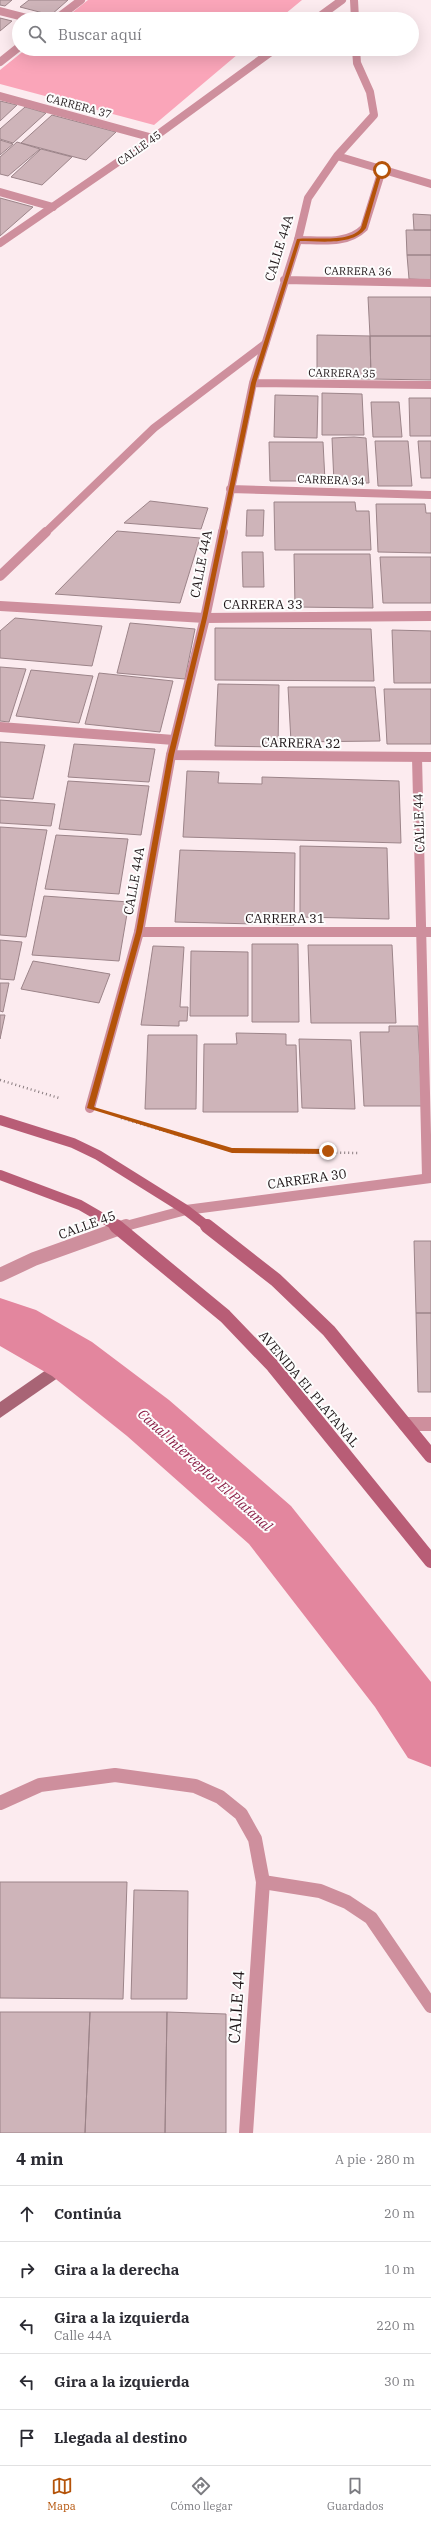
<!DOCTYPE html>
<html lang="es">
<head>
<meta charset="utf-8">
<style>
  body { margin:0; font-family:"IBM Plex Serif",serif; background:#f2f2f3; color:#2b2b33 }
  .stop { position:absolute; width:12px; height:12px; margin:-9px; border:3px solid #b45309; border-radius:50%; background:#fff }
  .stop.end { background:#b45309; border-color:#fff; box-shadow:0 1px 4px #0008 }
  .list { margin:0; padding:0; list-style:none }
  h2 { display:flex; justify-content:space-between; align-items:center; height:52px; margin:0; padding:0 16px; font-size:17px }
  h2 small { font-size:13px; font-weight:400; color:#7c7c81 }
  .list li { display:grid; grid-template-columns:26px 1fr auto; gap:12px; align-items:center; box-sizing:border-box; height:56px; padding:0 16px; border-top:1px solid #e1e1e2 }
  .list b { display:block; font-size:15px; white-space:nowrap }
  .list p { margin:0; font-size:13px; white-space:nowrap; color:#7c7c81 }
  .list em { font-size:13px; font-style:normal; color:#7c7c81 }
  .icon { flex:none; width:22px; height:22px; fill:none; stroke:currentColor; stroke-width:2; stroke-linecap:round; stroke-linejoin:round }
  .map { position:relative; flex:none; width:431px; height:2133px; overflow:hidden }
  .search { position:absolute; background:#fff; box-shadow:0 4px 16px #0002; left:12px; right:12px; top:12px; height:44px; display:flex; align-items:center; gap:10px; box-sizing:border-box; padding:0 14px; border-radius:22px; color:#7c7c81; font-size:15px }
  .sheet { height:332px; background:#fff }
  nav { display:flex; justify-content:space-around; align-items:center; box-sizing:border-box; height:56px; border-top:1px solid #e1e1e2; background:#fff; font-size:11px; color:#7c7c81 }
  nav a { display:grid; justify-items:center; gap:2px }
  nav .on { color:#b45309 }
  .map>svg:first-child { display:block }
  .green { fill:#faa5b9 }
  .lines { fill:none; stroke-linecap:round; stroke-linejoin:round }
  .stream { fill:#a86475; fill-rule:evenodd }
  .canal { fill:#e3869e; fill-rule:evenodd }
  .building { fill:#ceb4b9; stroke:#9c8489 }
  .path { stroke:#887b7e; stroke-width:2.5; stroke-dasharray:1 3; stroke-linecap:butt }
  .service-far2 { stroke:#ce8f9d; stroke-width:8 }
  .service-far1 { stroke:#ce8f9d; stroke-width:10 }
  .service { stroke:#ce8f9d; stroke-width:14 }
  .minor-far2 { stroke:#ce8f9d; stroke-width:8 }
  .minor-far1 { stroke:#ce8f9d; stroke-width:10 }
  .minor { stroke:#ce8f9d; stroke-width:14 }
  .tertiary-far1 { stroke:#ce8f9d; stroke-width:10 }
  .tertiary { stroke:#ce8f9d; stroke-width:14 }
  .secondary-far1 { stroke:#b85d76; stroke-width:10 }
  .secondary { stroke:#b85d76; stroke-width:14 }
  .route { fill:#b45309 }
  .labels { text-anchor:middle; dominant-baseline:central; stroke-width:4; stroke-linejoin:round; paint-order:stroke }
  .far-street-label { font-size:11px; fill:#1d1416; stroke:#fdfdfd }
  .street-label { font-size:13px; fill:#1d1416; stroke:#fdfdfd }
  .water-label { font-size:14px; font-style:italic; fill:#8a1d45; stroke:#fdfdfd }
  .near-street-label { font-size:16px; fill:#1d1416; stroke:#fdfdfd }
</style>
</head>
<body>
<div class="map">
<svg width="431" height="2133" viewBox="0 0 431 2133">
  <rect width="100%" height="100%" fill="#fcebef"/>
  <path class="green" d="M 88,0 L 302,0 L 279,19 L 64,19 Z
    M 26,49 L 244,49 L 154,125 L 0,84 L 0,70 Z"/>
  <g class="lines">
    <path class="stream" d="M 72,1352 L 78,1354 L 80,1359 L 78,1364 L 0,1418 L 0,1402 Z"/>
    <path class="canal" d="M 0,1298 L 36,1310 L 92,1342 L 169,1400 L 291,1506 L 431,1682 L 431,1767 L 408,1758 L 375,1707 L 249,1544 L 127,1436 L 52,1376 L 0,1346 Z"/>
  </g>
  <path class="building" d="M 0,0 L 12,0 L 5,6 L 0,5 Z
    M 29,0 L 68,0 L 51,15 L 20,7 Z
    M 0,18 L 12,21 L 0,31 Z
    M 0,101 L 17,105 L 0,121 Z
    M 25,107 L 46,113 L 13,143 L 0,139 L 0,129 Z
    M 52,115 L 116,132 L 86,160 L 21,143 Z
    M 0,140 L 13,144 L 0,155 Z
    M 17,142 L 40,149 L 8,176 L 0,174 L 0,157 Z
    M 41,149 L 72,157 L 42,185 L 11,177 Z
    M 0,198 L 33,207 L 0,236 Z
    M 413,214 L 431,215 L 431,230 L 414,230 Z
    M 406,230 L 431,230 L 431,255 L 407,255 Z
    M 407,255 L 431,255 L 431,280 L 409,279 Z
    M 368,297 L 431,297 L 431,336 L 370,336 Z
    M 317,335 L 370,336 L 371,379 L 317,378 Z
    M 370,336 L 431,336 L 431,380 L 371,379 Z
    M 322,393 L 362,394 L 364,435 L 322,435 Z
    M 275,395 L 318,396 L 317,438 L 274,437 Z
    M 409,398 L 431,398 L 431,436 L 410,436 Z
    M 371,402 L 399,402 L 402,437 L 373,437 Z
    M 354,437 L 366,438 L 369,483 L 334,483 L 332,438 Z
    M 375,441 L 408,441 L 412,486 L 378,486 Z
    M 418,441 L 431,441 L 431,478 L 421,478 Z
    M 269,442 L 323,442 L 325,481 L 270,481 Z
    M 150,501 L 208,508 L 201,529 L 124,523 Z
    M 274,502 L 355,502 L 356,511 L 369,511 L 371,550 L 275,550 Z
    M 376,504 L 425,504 L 426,513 L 431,513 L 431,553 L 378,552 Z
    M 247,510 L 264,510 L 263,536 L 246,536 Z
    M 117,531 L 200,538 L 180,603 L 55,594 Z
    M 242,552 L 263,552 L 264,587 L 243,587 Z
    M 294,554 L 370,554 L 373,608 L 295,607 Z
    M 380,557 L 431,557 L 431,603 L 383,603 Z
    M 15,618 L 102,626 L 92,666 L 0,658 L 0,631 Z
    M 130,623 L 195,629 L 185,679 L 117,673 Z
    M 215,628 L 371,629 L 374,681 L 215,680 Z
    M 392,630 L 431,631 L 431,683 L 394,683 Z
    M 0,667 L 26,669 L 9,722 L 0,721 Z
    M 31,670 L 93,676 L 79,723 L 16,716 Z
    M 99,673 L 173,681 L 160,732 L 85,724 Z
    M 218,684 L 279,685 L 278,747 L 215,746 Z
    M 288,687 L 375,687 L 380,741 L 291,742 Z
    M 384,689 L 431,689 L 431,744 L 387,744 Z
    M 0,742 L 45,745 L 33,799 L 0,797 Z
    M 74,744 L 155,749 L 149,782 L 68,777 Z
    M 187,771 L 219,772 L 218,783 L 262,784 L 262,777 L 399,781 L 401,843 L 183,837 Z
    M 68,781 L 149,786 L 141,835 L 59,829 Z
    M 0,800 L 55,804 L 51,826 L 0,823 Z
    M 0,827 L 47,830 L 26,937 L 0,935 Z
    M 56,835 L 128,839 L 119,894 L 45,889 Z
    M 300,846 L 387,848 L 389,919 L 300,917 Z
    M 180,850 L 295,853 L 294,925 L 175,922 Z
    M 44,896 L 129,902 L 119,961 L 32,955 Z
    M 0,940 L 22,942 L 14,980 L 0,979 Z
    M 252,944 L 298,944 L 299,1022 L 252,1022 Z
    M 308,945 L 392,945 L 396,1023 L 311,1023 Z
    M 153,946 L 184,947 L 180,1007 L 188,1007 L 187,1021 L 179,1021 L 179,1026 L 141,1025 Z
    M 191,951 L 248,952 L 248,1016 L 190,1016 Z
    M 33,961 L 110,974 L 99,1003 L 21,989 Z
    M 0,983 L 9,983 L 3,1012 L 0,1011 Z
    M 0,1015 L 5,1015 L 0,1039 Z
    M 389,1026 L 418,1026 L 422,1106 L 364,1106 L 360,1032 L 389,1032 Z
    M 236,1033 L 286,1034 L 286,1045 L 296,1045 L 298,1112 L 203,1112 L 204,1044 L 237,1044 Z
    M 148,1035 L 197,1035 L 196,1109 L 145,1109 Z
    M 299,1039 L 351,1040 L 355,1109 L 302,1108 Z
    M 414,1241 L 431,1241 L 431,1313 L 416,1313 Z
    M 416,1313 L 431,1313 L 431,1392 L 418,1392 Z
    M 0,1882 L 127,1882 L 123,1999 L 0,1998 Z
    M 134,1890 L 188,1891 L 187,1999 L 131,1999 Z
    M 0,2012 L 90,2012 L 85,2133 L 0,2133 Z
    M 90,2012 L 167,2012 L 165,2133 L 85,2133 Z
    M 167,2012 L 226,2014 L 226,2133 L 165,2133 Z"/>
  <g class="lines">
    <path class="path" d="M 0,1080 L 59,1098
      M 121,1118 L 232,1151 L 359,1153"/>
    <path class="service-far2" d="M 0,11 L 31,19
      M 56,19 L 81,0
      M 0,62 L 19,47
      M 0,192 L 53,207
      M 298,240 C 320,240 347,245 364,228 L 382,170
      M 45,533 L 154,428 L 265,344"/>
    <path class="service-far1" d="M 0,576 L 46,532
      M 0,727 L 174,740
      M 417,757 L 427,1177
      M 90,1108 L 139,932 L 171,755"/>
    <path class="service" d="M 405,1424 L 431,1424
      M 0,1803 L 40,1785 L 115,1775 L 195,1786 L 220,1797 L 241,1814 L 255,1839 L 263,1882 L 246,2133"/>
    <path class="minor-far2" d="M 354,0 L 355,19
      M 316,19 L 342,0
      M 0,96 L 153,138
      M 337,156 L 431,184
      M 0,243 L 153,138 L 275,49
      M 284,280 L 431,283
      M 253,383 L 431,385
      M 230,489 L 431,495
      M 222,533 L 253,383 L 298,240 L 308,198 L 337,156 L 374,115 L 370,92 L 357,63 L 356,49"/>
    <path class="minor-far1" d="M 223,532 L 205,618 L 171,755 L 431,757
      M 0,606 L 205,618 L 431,616
      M 139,932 L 431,932"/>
    <path class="minor" d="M 263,1882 L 320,1891 L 347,1902 L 371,1918 L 431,2006"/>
    <path class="tertiary-far1" d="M 122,1227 L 186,1210 L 431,1178"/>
    <path class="tertiary" d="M 0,1275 L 34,1259 L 126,1226"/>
    <path class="secondary-far1" d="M 0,1120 L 73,1143 L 98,1155 L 186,1210 L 208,1227
      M 0,1175 L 80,1205 L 118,1227"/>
    <path class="secondary" d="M 116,1226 L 225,1316 L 273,1366 L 431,1561
      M 207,1226 L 276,1280 L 329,1331 L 431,1456"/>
  </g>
  <path class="route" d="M 383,169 L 366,228 C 353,246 320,241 300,241 L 256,383 L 207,618 L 174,755 L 142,932 L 94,1107 L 232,1148 L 328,1149 L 331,1151 L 328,1154 L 232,1153 L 87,1108 L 136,932 L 168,755 L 202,618 L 251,383 L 297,239 C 314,237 351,243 361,228 L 379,170 Z"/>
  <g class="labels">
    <g class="far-street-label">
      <text transform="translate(79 106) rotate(15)">CARRERA 37</text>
      <text transform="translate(139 148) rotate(-35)">CALLE 45</text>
      <text transform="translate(358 271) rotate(1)">CARRERA 36</text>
      <text transform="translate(342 373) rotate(1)">CARRERA 35</text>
      <text transform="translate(331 480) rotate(2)">CARRERA 34</text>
    </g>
    <g class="street-label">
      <text transform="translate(279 248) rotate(-73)">CALLE 44A</text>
      <text transform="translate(201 564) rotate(-79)">CALLE 44A</text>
      <text x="263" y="604">CARRERA 33</text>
      <text transform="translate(301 743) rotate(1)">CARRERA 32</text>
      <text transform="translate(419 823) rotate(-92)">CALLE 44</text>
      <text transform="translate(134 881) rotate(-80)">CALLE 44A</text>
      <text x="285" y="918">CARRERA 31</text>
      <text transform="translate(307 1179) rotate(-8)">CARRERA 30</text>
      <text transform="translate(87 1225) rotate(-20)">CALLE 45</text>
      <text transform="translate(309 1389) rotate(50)">AVENIDA EL PLATANAL</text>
    </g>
    <g class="water-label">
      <text transform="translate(205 1470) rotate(42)">Canal Interceptor El Platanal</text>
    </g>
    <g class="near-street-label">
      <text transform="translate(236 2007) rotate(-86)">CALLE 44</text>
    </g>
  </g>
</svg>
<div class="stop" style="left:382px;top:170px"></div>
<div class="stop end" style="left:328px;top:1151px"></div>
<div class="search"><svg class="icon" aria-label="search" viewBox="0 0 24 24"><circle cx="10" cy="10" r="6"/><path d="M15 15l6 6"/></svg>Buscar aquí</div>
</div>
<section class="sheet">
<h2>4 min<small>A pie · 280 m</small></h2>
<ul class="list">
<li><svg class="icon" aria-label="ahead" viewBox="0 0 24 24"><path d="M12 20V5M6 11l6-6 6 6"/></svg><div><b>Continúa</b></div><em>20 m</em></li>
<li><svg class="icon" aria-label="right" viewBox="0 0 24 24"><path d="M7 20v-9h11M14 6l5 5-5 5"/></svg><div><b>Gira a la derecha</b></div><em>10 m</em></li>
<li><svg class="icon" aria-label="left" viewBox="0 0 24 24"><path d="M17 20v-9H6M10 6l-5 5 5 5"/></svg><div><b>Gira a la izquierda</b><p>Calle 44A</p></div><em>220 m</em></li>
<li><svg class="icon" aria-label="left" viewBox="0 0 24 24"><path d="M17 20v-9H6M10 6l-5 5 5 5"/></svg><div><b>Gira a la izquierda</b></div><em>30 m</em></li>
<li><svg class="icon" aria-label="arrive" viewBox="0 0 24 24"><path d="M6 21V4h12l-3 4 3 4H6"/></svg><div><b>Llegada al destino</b></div></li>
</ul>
</section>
<nav>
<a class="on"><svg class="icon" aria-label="map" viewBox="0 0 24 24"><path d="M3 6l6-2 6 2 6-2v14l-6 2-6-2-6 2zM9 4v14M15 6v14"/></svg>Mapa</a>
<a><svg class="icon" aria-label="directions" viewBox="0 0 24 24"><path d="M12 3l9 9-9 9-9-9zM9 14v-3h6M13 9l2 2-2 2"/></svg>Cómo llegar</a>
<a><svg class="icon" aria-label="saved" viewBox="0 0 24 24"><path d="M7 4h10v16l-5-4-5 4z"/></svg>Guardados</a>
</nav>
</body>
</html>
